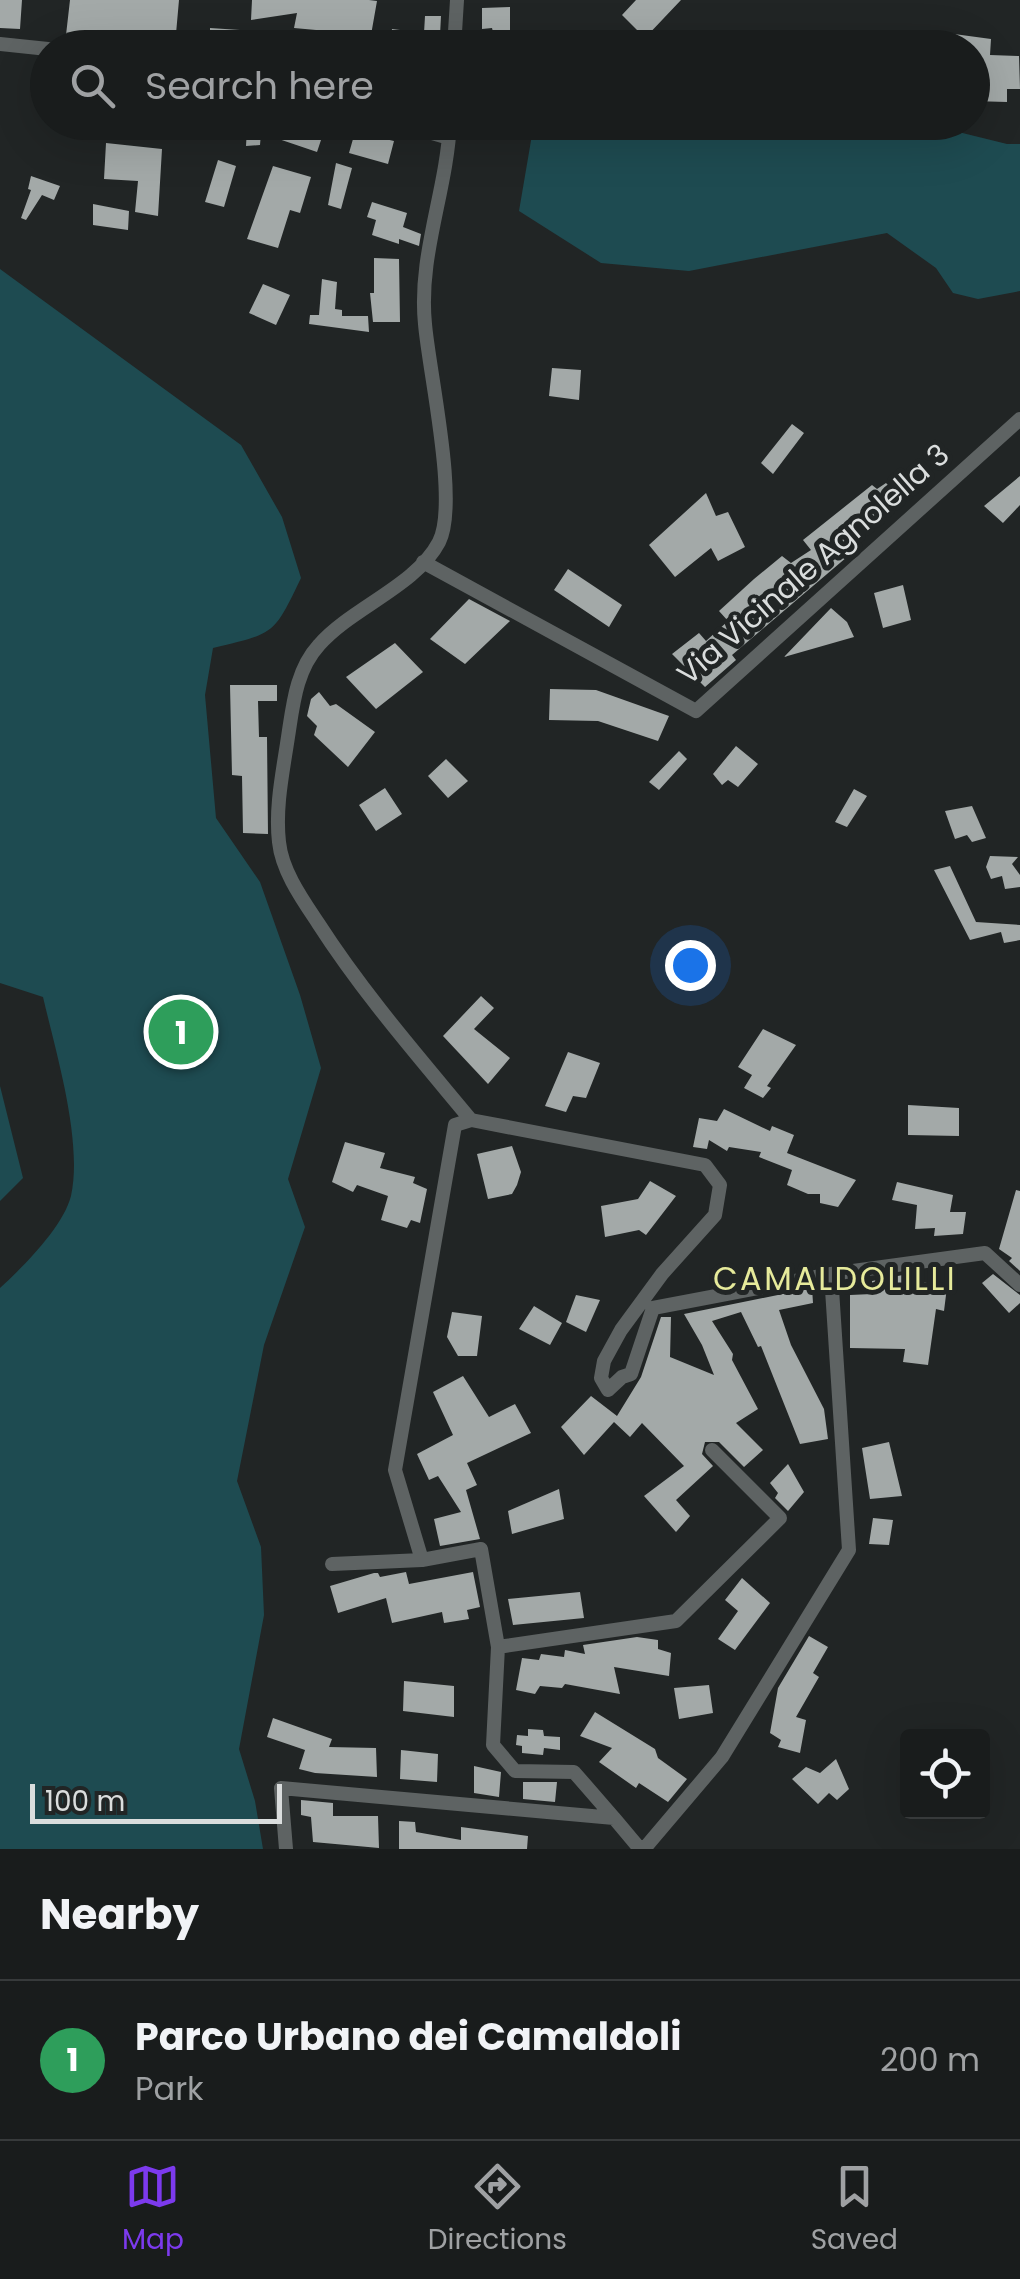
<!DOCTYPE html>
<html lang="en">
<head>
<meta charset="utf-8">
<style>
  body { margin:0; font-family:Poppins,sans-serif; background:#222525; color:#f1f3f6 }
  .controls { position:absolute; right:30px; bottom:30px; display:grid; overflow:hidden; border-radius:10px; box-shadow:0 10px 40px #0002 }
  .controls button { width:90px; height:90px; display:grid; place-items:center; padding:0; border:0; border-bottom:2px solid #373a3b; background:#191c1c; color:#f1f3f6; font:50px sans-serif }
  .scale { position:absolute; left:30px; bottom:25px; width:252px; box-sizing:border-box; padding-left:10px; border:5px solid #dadddd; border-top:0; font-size:28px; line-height:35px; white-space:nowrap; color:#dadddd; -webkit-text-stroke:8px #212525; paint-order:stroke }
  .you { position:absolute; left:690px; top:965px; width:35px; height:35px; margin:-25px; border:8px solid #fff; border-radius:50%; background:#1a73e8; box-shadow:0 0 0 15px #1a73e833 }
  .badge { display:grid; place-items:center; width:65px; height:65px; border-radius:50%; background:#7c3aed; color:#fff; font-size:32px; font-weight:700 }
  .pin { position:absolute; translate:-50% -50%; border:5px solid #fff; box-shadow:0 2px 10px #0006 }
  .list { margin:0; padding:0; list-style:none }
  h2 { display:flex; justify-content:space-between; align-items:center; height:130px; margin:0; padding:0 40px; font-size:42px }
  h2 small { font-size:32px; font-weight:400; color:#9fa1a3 }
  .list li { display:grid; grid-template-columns:65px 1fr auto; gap:30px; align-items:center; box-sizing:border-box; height:160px; padding:0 40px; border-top:2px solid #373a3b }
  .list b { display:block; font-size:38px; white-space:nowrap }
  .list p { margin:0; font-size:32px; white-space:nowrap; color:#9fa1a3 }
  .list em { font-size:32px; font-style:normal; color:#9fa1a3 }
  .icon { flex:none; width:55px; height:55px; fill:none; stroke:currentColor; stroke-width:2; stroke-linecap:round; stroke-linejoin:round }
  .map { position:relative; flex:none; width:1020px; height:1849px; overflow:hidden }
  .search { position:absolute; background:#191c1c; box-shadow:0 10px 40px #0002; left:30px; right:30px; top:30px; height:110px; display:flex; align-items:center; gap:25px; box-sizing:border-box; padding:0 35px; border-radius:55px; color:#9fa1a3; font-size:38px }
  .sheet { height:290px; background:#191c1c }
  nav { display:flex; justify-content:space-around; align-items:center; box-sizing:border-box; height:140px; border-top:2px solid #373a3b; background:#191c1c; font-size:28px; color:#9fa1a3 }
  nav a { display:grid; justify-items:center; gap:5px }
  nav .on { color:#7c3aed }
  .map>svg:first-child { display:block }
  .green { fill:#1e4b51 }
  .building { fill:#a3a9a8 }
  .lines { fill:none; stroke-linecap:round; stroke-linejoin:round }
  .minor { stroke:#5e6363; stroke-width:14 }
  .labels { text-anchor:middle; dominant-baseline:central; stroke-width:10; stroke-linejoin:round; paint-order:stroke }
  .street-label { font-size:30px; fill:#dadddd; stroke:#212525 }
  .neighbourhood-label { font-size:32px; letter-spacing:2.5px; fill:#e6ea9b; stroke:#212525 }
</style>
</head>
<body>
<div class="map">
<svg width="1020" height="1849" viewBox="0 0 1020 1849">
  <rect width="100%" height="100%" fill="#212525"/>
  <path class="green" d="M 534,123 L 648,123 L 681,138 L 702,123 L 922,123 L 1007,144 L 1020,144 L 1020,291 L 978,299 L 953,293 L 936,268 L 887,233 L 689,271 L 601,263 L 519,211 Z
    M 0,269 L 241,445 L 282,517 L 301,578 C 273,636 275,633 213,648 L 205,695 L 216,818 L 260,882 L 300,995 L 321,1068 L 288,1179 L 305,1227 L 264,1345 L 237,1481 L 261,1547 L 264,1615 L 239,1749 L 255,1801 L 263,1849 L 0,1849 L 0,1288 C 23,1267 63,1227 71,1196 C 83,1141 56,1053 43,997 L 0,983 Z
    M 0,1086 L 23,1178 L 0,1201 Z"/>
  <path class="building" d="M 0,0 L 22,0 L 20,29 L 0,28 Z
    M 70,0 L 179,0 L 175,45 L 147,40 L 147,38 L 102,35 L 102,39 L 66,35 Z
    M 252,0 L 369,0 L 377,1 L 371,35 L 294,28 L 297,13 L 251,20 Z
    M 636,0 L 681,0 L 645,38 L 622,15 Z
    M 510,7 L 510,36 L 494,36 L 492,28 L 482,29 L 482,8 Z
    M 425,16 L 441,16 L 440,35 L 444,35 L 443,48 L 390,48 L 392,29 L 424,33 Z
    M 210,28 L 240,30 L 239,48 L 210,48 Z
    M 932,31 L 991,39 L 990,55 L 1019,56 L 1020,89 L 1007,89 L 1007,102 L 972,101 L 972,48 L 931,48 Z
    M 237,122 L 327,122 L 317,152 L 261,133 L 260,145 L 246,146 L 247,128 Z
    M 355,132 L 394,141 L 388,164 L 349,153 Z
    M 106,143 L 162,149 L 158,216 L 135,212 L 138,181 L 104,179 Z
    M 218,160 L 236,166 L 224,207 L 205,202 Z
    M 336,163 L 352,168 L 341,209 L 328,205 Z
    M 273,166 L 311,177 L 300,213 L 290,210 L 278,248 L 247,239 Z
    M 31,176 L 60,186 L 54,200 L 42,195 L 26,220 L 21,218 L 31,190 L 28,189 Z
    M 372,202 L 407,213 L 403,227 L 421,234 L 419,246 L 399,239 L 399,244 L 372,235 L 376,220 L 367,217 Z
    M 93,204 L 129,211 L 128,230 L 93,225 Z
    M 374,258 L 399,259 L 400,322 L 373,322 L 370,293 L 374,293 Z
    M 322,279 L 337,282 L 335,309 L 342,310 L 342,316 L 368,316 L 369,332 L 309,324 L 310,315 L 319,315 Z
    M 263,284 L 290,295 L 276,325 L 249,313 Z
    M 552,368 L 581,370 L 579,400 L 549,396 Z
    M 792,424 L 804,433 L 773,474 L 761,463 Z
    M 1020,476 L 1020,505 L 1003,523 L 984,506 Z
    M 886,483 L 900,498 L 854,538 L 861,545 L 732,655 L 736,660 L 705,687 L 672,654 L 699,633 L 706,641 L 728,621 L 719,611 L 754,579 L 782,556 L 791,563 L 811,550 L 803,540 L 872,485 L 877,489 Z
    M 706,493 L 716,516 L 728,512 L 745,547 L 718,561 L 711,548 L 675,577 L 649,545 Z
    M 568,569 L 622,605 L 609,627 L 554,590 Z
    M 903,585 L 911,620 L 883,628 L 874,593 Z
    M 469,599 L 510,621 L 465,664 L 430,639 Z
    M 831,608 L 847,622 L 854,637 L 784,657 Z
    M 395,643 L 423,672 L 376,709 L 346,677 Z
    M 230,685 L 277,685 L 277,701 L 258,701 L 259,737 L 267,737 L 268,834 L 243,833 L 242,776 L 232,775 Z
    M 550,689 L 596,690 L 669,716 L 658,741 L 598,721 L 549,720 Z
    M 319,692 L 330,706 L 336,704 L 375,732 L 348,767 L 314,735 L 317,726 L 307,716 L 311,699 Z
    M 736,746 L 758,764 L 738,787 L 728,780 L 722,785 L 713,774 Z
    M 679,751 L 687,759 L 659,790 L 649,782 Z
    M 446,759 L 468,781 L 448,798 L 428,776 Z
    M 385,788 L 402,814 L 376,831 L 359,805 Z
    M 854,789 L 867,796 L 847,827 L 835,822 Z
    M 972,806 L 986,838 L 972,842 L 967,835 L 955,839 L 945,811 Z
    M 990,856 L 1018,857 L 1012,864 L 1020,875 L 1020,887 L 1005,889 L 1002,876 L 991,879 L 986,867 Z
    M 950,866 L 976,922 L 1020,925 L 1020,940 L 1004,943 L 1001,932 L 970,940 L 934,870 Z
    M 481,996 L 494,1008 L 474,1029 L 510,1058 L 488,1084 L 443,1036 Z
    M 763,1029 L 796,1045 L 767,1086 L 771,1088 L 763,1098 L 744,1088 L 752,1075 L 738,1067 Z
    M 568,1052 L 600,1063 L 586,1098 L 573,1096 L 566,1112 L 545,1106 Z
    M 908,1105 L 959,1108 L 959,1136 L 908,1135 Z
    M 724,1109 L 770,1131 L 772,1126 L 794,1135 L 787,1153 L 856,1180 L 838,1207 L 820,1203 L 820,1194 L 808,1194 L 787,1185 L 792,1170 L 759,1157 L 761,1152 L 729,1147 L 727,1151 L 709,1140 L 707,1149 L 693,1147 L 699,1118 L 717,1121 Z
    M 345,1142 L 385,1153 L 380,1168 L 415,1177 L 413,1183 L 427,1189 L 420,1223 L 411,1220 L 407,1228 L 381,1220 L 388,1196 L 357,1185 L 353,1192 L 332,1182 Z
    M 512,1146 L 521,1172 L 517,1185 L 512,1194 L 488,1199 L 477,1154 Z
    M 650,1181 L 676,1196 L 646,1235 L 639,1230 L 605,1237 L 601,1206 L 638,1199 Z
    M 897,1182 L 953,1195 L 950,1212 L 966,1212 L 963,1234 L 934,1236 L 935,1228 L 915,1229 L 917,1205 L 892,1200 Z
    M 1016,1190 L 1020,1191 L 1020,1271 L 1009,1261 L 1012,1258 L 999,1249 Z
    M 908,1274 L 907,1279 L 947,1287 L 944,1311 L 936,1309 L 928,1365 L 903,1362 L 905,1349 L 850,1348 L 850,1295 L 872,1294 L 872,1281 Z
    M 993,1274 L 1020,1295 L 1020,1303 L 1009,1313 L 982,1283 Z
    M 812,1288 L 813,1303 L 779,1310 L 791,1345 L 824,1409 L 828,1439 L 800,1444 L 761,1346 L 758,1347 L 741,1312 L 712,1321 L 733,1354 L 732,1360 L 758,1409 L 736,1423 L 763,1450 L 744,1467 L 719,1442 L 705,1442 L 702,1454 L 713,1466 L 676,1500 L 690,1516 L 676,1532 L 644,1496 L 684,1466 L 642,1423 L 630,1437 L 614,1422 L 584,1455 L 561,1427 L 591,1396 L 617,1416 L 641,1377 L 661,1317 L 671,1317 L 670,1357 L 714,1375 L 702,1345 L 684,1314 Z
    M 576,1295 L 600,1300 L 586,1332 L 566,1322 Z
    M 534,1306 L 562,1323 L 550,1345 L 519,1329 Z
    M 452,1312 L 482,1316 L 477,1356 L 458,1356 L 447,1337 Z
    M 463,1376 L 489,1417 L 515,1404 L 531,1433 L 467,1463 L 477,1485 L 466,1490 L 480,1539 L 440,1546 L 434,1519 L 461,1512 L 438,1476 L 429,1480 L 417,1454 L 453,1435 L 433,1392 Z
    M 889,1442 L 902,1496 L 870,1499 L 862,1448 Z
    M 788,1464 L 804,1492 L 788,1511 L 775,1498 L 778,1493 L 770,1483 Z
    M 559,1489 L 564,1519 L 512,1534 L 508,1511 Z
    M 873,1518 L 893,1520 L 889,1545 L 869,1544 Z
    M 406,1572 L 409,1584 L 473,1572 L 480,1607 L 467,1610 L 469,1619 L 444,1623 L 442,1612 L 392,1623 L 386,1598 L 338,1613 L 330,1586 L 374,1573 L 378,1573 L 380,1577 Z
    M 742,1578 L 770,1603 L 735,1650 L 718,1639 L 738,1611 L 725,1600 Z
    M 580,1592 L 584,1618 L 513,1625 L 508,1599 Z
    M 809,1636 L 828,1647 L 813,1673 L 819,1677 L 796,1717 L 806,1720 L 800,1753 L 778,1747 L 781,1740 L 770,1733 L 778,1688 Z
    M 637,1637 L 658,1640 L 658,1649 L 671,1653 L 669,1676 L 614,1667 L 620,1694 L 565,1684 L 562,1688 L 540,1686 L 535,1694 L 516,1690 L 522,1658 L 539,1660 L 541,1654 L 564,1657 L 565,1650 L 585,1654 L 583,1645 Z
    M 404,1681 L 454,1686 L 454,1717 L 403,1711 Z
    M 709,1685 L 713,1713 L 679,1719 L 674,1688 Z
    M 595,1712 L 655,1749 L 658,1758 L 687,1779 L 668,1802 L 639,1783 L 636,1788 L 599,1762 L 612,1748 L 580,1736 Z
    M 273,1718 L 332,1739 L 329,1747 L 376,1748 L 377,1777 L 315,1773 L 299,1769 L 305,1750 L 267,1737 Z
    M 528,1729 L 543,1730 L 544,1736 L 560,1737 L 560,1750 L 544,1748 L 543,1755 L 522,1753 L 522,1746 L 516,1745 L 517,1735 L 528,1736 Z
    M 401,1750 L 438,1754 L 437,1782 L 400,1779 Z
    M 836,1759 L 849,1789 L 837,1800 L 829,1793 L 818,1804 L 792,1779 L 806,1767 L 820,1773 Z
    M 474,1766 L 501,1772 L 499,1797 L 474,1793 Z
    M 523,1782 L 557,1782 L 555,1802 L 523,1799 Z
    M 301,1800 L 333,1803 L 333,1816 L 378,1816 L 379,1848 L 313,1842 L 311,1817 L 301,1815 Z
    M 399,1821 L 415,1822 L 416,1832 L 461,1840 L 461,1827 L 528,1836 L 527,1849 L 399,1849 Z"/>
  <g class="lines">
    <path class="minor" d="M 0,44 L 48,49
      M 454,48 L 457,0
      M 395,122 L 449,138
      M 450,122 C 447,191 418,255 425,324 C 429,372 459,503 439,542 C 416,586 351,608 319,645 C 296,670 293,705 288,737 C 283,771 275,807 279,842 C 282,871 302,899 318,923 C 363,993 418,1056 471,1120
      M 423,562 L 696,711 L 1020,419
      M 422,1560 L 395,1470 L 455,1125 L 471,1120 L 705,1165 L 720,1185 L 715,1215 L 662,1274 L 621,1330 L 604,1361 L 601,1378 L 608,1390 L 622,1377 L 631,1374 L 653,1308 L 831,1274 L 985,1253 L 1020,1285
      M 332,1564 L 422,1560 L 481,1549 L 498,1647 L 493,1745 L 515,1771 L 574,1772 L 614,1818
      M 498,1647 L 676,1621 L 780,1518 L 712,1450
      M 286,1849 L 281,1788 L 614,1818 L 640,1849
      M 644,1849 L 722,1757 L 849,1550 L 831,1274"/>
  </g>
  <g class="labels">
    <g class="street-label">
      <text transform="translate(813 564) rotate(-41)">Via Vicinale Agnolella 3</text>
    </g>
    <g class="neighbourhood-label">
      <text x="835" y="1278">CAMALDOLILLI</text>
    </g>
  </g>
</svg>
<div class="controls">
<button><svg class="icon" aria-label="locate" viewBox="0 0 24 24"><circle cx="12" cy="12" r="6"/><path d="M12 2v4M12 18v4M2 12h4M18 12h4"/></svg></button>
</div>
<div class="scale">100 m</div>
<div class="you"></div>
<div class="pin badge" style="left:181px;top:1032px;background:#2e9e5b">1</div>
<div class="search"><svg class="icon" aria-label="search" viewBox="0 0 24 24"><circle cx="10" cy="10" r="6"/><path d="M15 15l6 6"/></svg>Search here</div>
</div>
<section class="sheet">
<h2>Nearby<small></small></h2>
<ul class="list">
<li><span class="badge" style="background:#2e9e5b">1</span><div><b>Parco Urbano dei Camaldoli</b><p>Park</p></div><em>200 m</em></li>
</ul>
</section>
<nav>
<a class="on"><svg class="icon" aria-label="map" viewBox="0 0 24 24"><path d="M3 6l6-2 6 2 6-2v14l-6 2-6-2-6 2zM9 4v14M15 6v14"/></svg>Map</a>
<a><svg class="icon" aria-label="directions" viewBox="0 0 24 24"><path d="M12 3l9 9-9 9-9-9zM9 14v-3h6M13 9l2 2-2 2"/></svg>Directions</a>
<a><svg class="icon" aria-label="saved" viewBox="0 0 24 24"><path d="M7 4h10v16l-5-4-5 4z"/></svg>Saved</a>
</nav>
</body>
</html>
